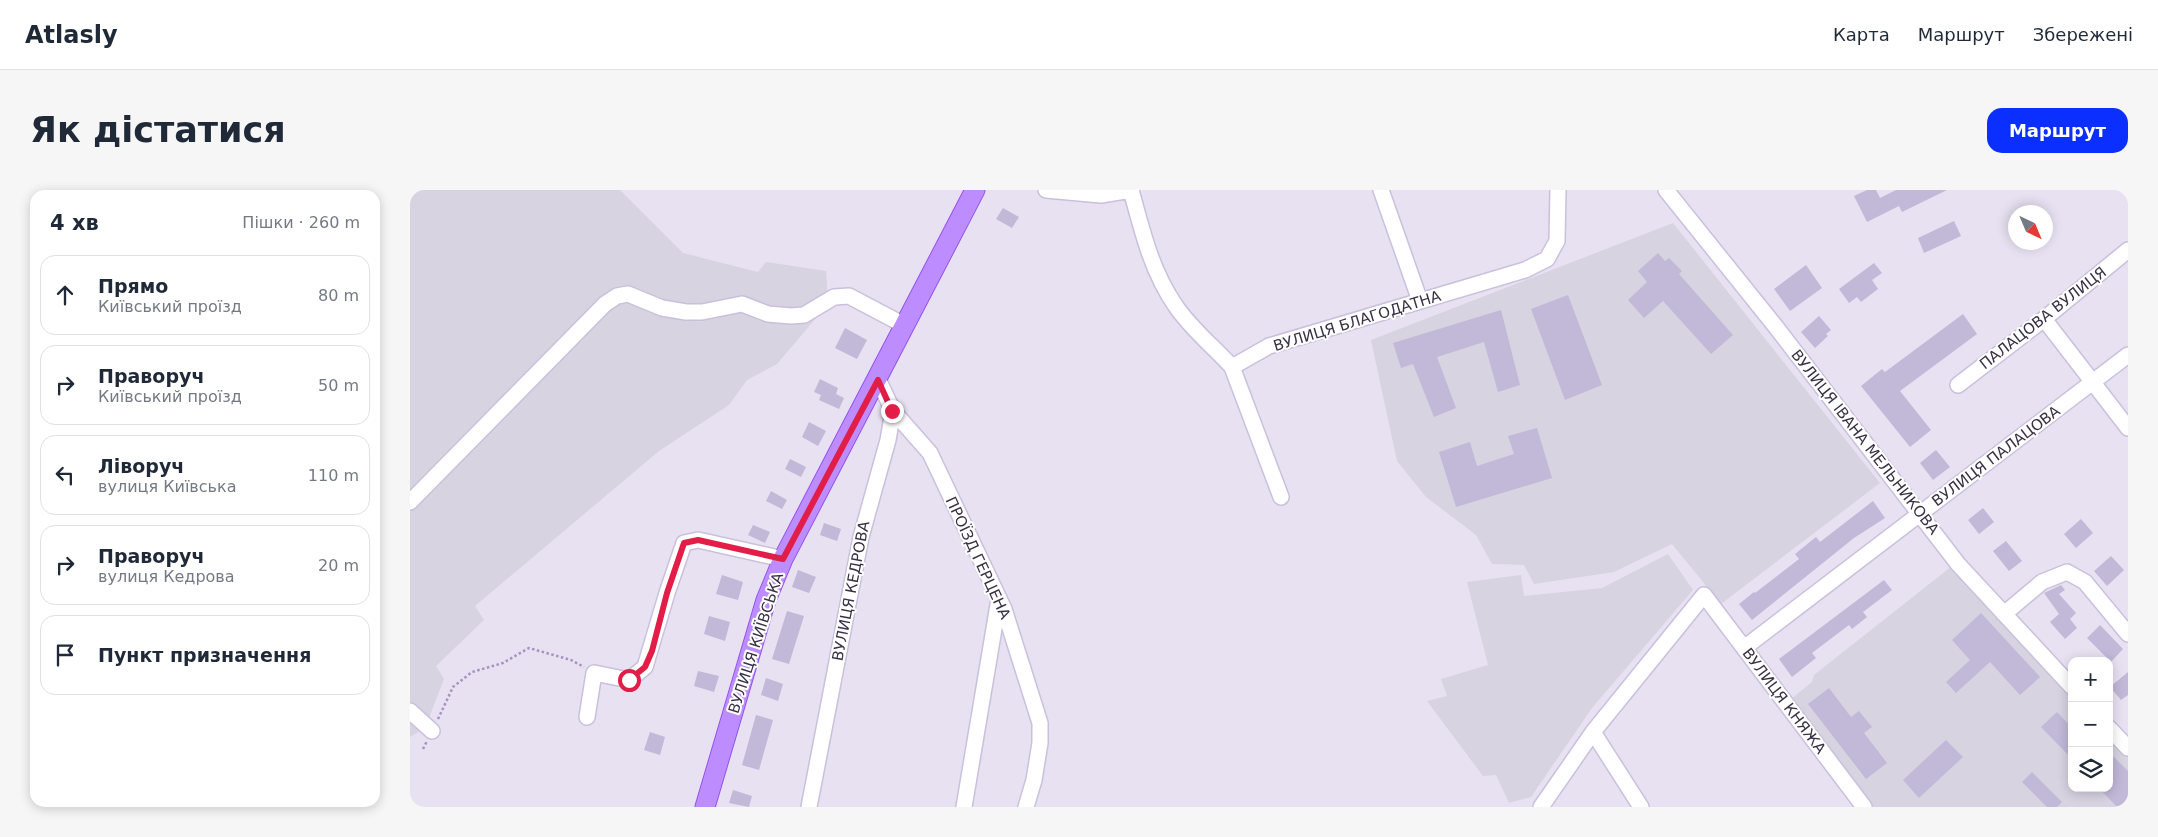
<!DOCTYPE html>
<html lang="uk">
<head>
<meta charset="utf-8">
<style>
  body { margin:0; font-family:"DejaVu Sans",sans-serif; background:#f6f6f7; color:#1f2937 }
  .controls { position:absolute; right:15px; bottom:15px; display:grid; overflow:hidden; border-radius:10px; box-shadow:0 2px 12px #0003 }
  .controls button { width:45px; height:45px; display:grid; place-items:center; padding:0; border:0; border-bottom:1px solid #e0e1e3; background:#fff; color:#1f2937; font:25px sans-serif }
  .compass { position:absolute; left:1598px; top:15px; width:45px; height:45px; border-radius:50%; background:#fff; box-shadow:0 2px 12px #0003; rotate:136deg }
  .stop { position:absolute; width:15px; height:15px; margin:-11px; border:4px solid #e11d48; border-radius:50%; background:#fff }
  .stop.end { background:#e11d48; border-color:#fff; box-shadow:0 1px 5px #0008 }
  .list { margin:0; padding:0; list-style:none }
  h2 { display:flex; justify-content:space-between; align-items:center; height:65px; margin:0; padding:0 20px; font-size:21px }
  h2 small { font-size:16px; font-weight:400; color:#747a83 }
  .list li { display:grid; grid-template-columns:32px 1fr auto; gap:15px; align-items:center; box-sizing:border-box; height:80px; margin:0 10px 10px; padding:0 10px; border:1px solid #e0e1e3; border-radius:15px }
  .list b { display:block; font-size:19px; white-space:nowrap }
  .list p { margin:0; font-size:16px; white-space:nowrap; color:#747a83 }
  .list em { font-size:16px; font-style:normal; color:#747a83 }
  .icon { flex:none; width:28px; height:28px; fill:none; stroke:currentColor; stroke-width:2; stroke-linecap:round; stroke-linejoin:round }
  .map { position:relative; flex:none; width:1718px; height:617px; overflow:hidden; border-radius:15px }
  header { display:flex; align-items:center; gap:30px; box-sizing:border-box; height:70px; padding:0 25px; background:#fff; border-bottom:1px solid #e0e1e3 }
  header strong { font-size:24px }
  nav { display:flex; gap:28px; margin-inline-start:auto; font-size:18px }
  .intro { display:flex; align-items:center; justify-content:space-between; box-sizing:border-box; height:120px; padding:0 30px }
  h1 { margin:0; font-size:35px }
  .button { padding:12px 22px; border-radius:15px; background:#0b2fff; color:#fff; font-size:18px; font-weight:700 }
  main { display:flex; gap:30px; padding:0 30px }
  aside { flex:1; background:#fff; border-radius:15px; box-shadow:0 2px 12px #0003 }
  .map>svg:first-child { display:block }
  .industrial { fill:#d7d3e1 }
  .building { fill:#c2b8d8 }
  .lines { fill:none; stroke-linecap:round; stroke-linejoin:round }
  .minor-casing { stroke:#cac0dc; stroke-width:18 }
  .major-casing { stroke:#9253ee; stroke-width:21 }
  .path { stroke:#a393c1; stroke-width:2.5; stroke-dasharray:2.5 2.5; stroke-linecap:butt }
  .minor { stroke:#fff; stroke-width:15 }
  .major { stroke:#bd8dff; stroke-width:19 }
  .route { stroke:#e11d48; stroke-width:6 }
  .labels { text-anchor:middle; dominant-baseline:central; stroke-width:4; stroke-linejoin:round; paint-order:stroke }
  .street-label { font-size:15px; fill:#373144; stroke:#fff }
</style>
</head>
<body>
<header>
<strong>Atlasly</strong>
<nav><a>Карта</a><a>Маршрут</a><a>Збережені</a></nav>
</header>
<div class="intro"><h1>Як дістатися</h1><a class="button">Маршрут</a></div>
<main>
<aside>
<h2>4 хв<small>Пішки · 260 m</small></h2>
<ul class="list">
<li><svg class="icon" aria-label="ahead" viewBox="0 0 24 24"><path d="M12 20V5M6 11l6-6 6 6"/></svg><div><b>Прямо</b><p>Київський проїзд</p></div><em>80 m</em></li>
<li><svg class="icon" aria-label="right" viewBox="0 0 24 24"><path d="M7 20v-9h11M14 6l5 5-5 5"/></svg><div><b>Праворуч</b><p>Київський проїзд</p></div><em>50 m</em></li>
<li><svg class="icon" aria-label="left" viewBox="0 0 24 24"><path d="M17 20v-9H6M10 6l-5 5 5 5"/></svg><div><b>Ліворуч</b><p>вулиця Київська</p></div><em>110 m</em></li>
<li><svg class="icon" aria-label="right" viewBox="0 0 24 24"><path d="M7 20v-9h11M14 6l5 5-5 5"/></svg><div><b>Праворуч</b><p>вулиця Кедрова</p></div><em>20 m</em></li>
<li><svg class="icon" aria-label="arrive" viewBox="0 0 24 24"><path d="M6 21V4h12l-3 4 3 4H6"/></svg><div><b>Пункт призначення</b></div></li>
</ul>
</aside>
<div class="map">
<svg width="1718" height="617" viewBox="0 0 1718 617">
  <rect width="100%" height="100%" fill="#e8e1f2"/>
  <path class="industrial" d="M 0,0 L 210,0 L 273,63 L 348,82 L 356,72 L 416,81 L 418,114 L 367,174 L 337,190 L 319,215 L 249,261 L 65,416 L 74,430 L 26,476 L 34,489 L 15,538 L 0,547 Z
    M 1263,33 L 1470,293 L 1311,414 L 1262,354 L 1204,382 L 1124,394 L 1114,375 L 1082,374 L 1066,345 L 1016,307 L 987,271 L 961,150 Z
    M 1258,364 L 1283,400 L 1182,518 L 1121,607 L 1099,613 L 1086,585 L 1073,586 L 1017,511 L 1037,506 L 1031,489 L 1078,475 L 1057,392 L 1111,385 L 1114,406 L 1192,398 Z
    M 1542,376 L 1662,505 L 1662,598 L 1699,598 L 1699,546 L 1718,567 L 1718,617 L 1461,617 L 1381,509 L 1402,492 L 1404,485 Z"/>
  <path class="building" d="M 1457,0 L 1466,0 L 1470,8 L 1486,0 L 1537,0 L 1492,22 L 1489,16 L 1457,32 L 1444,6 Z
    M 593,18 L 609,27 L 602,38 L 586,29 Z
    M 1544,31 L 1551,46 L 1514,63 L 1508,48 Z
    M 1248,63 L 1255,71 L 1259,68 L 1272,81 L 1269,84 L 1323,145 L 1301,164 L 1253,111 L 1234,128 L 1218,110 L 1237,92 L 1228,81 Z
    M 1464,73 L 1472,83 L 1462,90 L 1468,99 L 1451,112 L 1447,107 L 1439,113 L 1429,99 Z
    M 1396,75 L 1412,98 L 1380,121 L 1364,99 Z
    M 1158,105 L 1192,195 L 1155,210 L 1121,119 Z
    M 1091,120 L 1110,195 L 1088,202 L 1074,152 L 1027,167 L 1046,218 L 1024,227 L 1003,174 L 991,178 L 983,153 Z
    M 1553,124 L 1567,144 L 1490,201 L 1521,240 L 1500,257 L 1451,196 L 1472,179 L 1475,182 Z
    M 1409,126 L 1421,140 L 1416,144 L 1418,146 L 1405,158 L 1391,142 Z
    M 435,138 L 457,150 L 447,169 L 425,158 Z
    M 410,189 L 428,198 L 426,204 L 434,208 L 429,219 L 409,210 L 411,205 L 404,202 Z
    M 399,232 L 416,241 L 408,256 L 392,247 Z
    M 1127,238 L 1142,288 L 1046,317 L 1029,262 L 1060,252 L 1067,276 L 1104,264 L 1098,246 Z
    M 1526,260 L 1540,277 L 1523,290 L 1510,273 Z
    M 380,269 L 396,277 L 391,287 L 375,279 Z
    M 361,301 L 377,310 L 372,319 L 356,311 Z
    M 1463,311 L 1475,328 L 1444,348 L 1342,430 L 1329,414 L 1344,402 L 1345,403 L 1389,369 L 1385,364 L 1406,347 L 1410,352 Z
    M 1573,318 L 1584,332 L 1569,344 L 1558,330 Z
    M 1671,329 L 1683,343 L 1666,358 L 1654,344 Z
    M 414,333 L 431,339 L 427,351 L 410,345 Z
    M 343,335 L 360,342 L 355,353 L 338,345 Z
    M 1596,351 L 1612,371 L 1599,381 L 1583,361 Z
    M 1701,366 L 1714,380 L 1697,396 L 1684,381 Z
    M 388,380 L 406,387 L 399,403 L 382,397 Z
    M 312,385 L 333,392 L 328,410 L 306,404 Z
    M 1474,390 L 1482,400 L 1453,422 L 1457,427 L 1442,439 L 1439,435 L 1402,463 L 1406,468 L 1382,487 L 1369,469 Z
    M 1651,395 L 1655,400 L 1649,404 L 1666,423 L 1660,429 L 1667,438 L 1655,449 L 1640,432 L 1649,424 L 1634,403 Z
    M 377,421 L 394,426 L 379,474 L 362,469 Z
    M 1571,423 L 1630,487 L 1610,505 L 1580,472 L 1546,503 L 1536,492 L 1560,470 L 1542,450 Z
    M 299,426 L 320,432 L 315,451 L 294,444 Z
    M 1690,435 L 1713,459 L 1701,472 L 1677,448 Z
    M 288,481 L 309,486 L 304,502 L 284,496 Z
    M 1718,482 L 1718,505 L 1711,510 L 1700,497 Z
    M 356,488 L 373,494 L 368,511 L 351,505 Z
    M 1419,498 L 1441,527 L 1449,521 L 1462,537 L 1454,543 L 1477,573 L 1456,589 L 1398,514 Z
    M 1647,522 L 1662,538 L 1662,569 L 1631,537 Z
    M 346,525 L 363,530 L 349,580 L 332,575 Z
    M 240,542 L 255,547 L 250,565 L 234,560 Z
    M 1536,550 L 1553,567 L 1509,608 L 1493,590 Z
    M 1699,562 L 1718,581 L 1718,617 L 1707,617 L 1689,598 L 1699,598 Z
    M 1622,582 L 1652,612 L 1647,617 L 1637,617 L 1612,592 Z
    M 323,600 L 342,606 L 339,617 L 319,613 Z"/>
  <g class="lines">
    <g class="minor-casing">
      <path id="minor" d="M 636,0 L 691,5 L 721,0
        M 721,0 C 732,40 741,80 765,115 C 780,138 804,157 822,177
        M 971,0 L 1010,111
        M 1256,0 L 1366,137 L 1548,374 L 1662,497
        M 1634,129 L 1718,238
        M 1548,195 L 1634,129 L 1718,60
        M 483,221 L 520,263 L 594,419 L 630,533 L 630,553 L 624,590 L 616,617
        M 871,307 L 822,177 L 859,156 L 1115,80 L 1137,69 L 1147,51 L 1148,0
        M 0,312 L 195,114 L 207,106 L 218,104 L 252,118 L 276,122 L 292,122 L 332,114 L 358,124 L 381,126 L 394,125 L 424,107 L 439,106 L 494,135
        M 1594,424 L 1632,392 L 1657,382 L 1675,392 L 1718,444
        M 1334,458 L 1718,165
        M 0,521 L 22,541
        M 177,527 L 184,483 L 219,490 L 235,477 L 257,403 L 274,353 L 288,350 L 373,369
        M 1699,538 L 1718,558
        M 1183,542 L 1231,617
        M 399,617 L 451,347 L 478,250 L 483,221 L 468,189
        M 554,617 L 589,409
        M 1131,617 L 1183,542 L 1294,405 L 1454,617"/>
    </g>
    <g class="major-casing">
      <path id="major" d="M 295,617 L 356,410 L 373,369 L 565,0"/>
    </g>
    <path class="path" d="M 28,529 L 43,497 L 62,482 L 93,473 L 119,458 L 161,470 L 174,477
      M 13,559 L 17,551"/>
    <use href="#minor" class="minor"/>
    <use href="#major" class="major"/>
  </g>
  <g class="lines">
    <path class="route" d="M 219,490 L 235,477 L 242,461 L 257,403 L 274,353 L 288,350 L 373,369 L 468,190 L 482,221"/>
  </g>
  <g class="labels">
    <g class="street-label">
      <text transform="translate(1633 128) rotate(-38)">ПАЛАЦОВА ВУЛИЦЯ</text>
      <text transform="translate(947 131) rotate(-17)">ВУЛИЦЯ БЛАГОДАТНА</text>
      <text transform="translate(1455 252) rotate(52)">ВУЛИЦЯ ІВАНА МЕЛЬНИКОВА</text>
      <text transform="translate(1586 266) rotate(-37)">ВУЛИЦЯ ПАЛАЦОВА</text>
      <text transform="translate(568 368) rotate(65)">ПРОЇЗД ГЕРЦЕНА</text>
      <text transform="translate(441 401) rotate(-79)">ВУЛИЦЯ КЕДРОВА</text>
      <text transform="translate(346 453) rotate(-72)">ВУЛИЦЯ КИЇВСЬКА</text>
      <text transform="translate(1374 511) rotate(53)">ВУЛИЦЯ КНЯЖА</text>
    </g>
  </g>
</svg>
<div class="controls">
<button>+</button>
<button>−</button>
<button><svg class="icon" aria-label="layers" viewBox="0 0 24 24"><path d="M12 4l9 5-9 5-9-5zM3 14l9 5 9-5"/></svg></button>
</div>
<svg class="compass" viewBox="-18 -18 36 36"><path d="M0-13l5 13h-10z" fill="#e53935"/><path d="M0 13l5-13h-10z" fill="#747a83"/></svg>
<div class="stop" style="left:219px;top:490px"></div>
<div class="stop end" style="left:482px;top:221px"></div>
</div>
</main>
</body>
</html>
